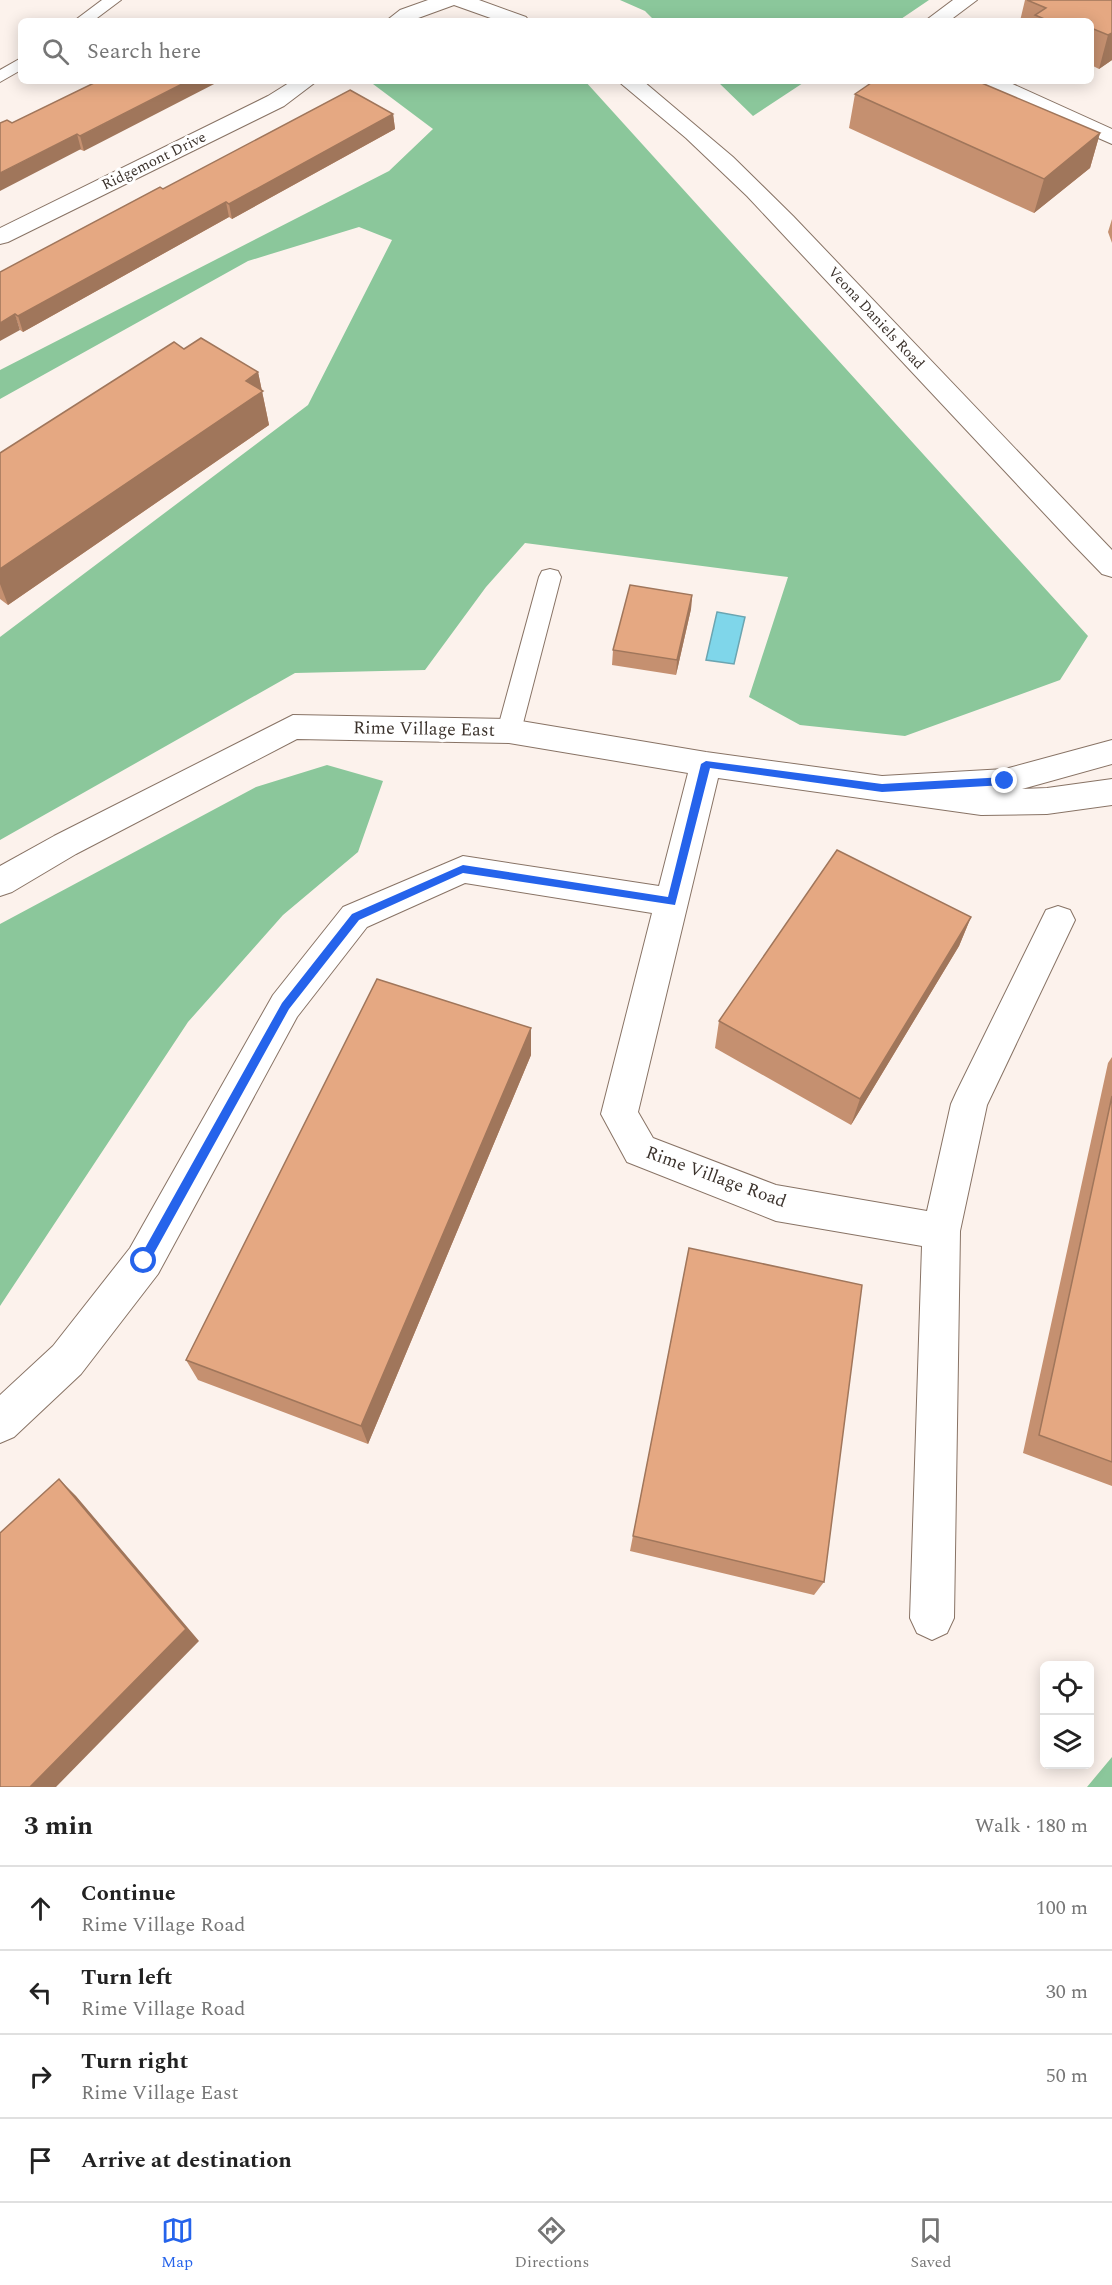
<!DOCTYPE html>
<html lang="en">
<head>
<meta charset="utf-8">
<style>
  body { margin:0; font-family:Spectral,serif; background:#f2f2f2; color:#222 }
  .controls { position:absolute; right:18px; bottom:18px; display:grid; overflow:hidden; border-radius:9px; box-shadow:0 3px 15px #0003 }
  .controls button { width:54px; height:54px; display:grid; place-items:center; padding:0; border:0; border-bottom:2px solid #e0e0e0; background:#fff; color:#222; font:30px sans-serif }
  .stop { position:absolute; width:18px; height:18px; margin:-14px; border:4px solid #2563eb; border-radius:50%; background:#fff }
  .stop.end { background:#2563eb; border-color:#fff; box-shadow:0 2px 6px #0008 }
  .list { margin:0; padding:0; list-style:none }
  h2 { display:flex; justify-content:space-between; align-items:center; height:78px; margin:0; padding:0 24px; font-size:26px }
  h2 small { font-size:20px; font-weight:400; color:#767676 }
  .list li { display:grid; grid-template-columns:39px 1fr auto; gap:18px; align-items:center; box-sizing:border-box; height:84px; padding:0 24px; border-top:2px solid #e0e0e0 }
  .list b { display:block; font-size:22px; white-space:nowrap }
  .list p { margin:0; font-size:20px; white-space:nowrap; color:#767676 }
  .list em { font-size:20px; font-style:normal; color:#767676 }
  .icon { flex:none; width:33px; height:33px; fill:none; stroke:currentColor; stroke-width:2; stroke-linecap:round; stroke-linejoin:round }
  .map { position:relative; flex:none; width:1112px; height:1787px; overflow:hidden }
  .search { position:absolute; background:#fff; box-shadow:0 3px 15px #0003; left:18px; right:18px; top:18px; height:66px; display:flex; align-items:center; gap:15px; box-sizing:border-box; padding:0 21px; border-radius:9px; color:#767676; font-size:22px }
  .sheet { height:414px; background:#fff }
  nav { display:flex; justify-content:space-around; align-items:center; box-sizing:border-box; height:84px; border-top:2px solid #e0e0e0; background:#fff; font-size:16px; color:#767676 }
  nav a { display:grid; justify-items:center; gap:3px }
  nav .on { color:#2563eb }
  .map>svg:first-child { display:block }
  .forest { fill:#8bc79b }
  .water { fill:#7fd6ea; stroke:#6ba5b1; stroke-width:1.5 }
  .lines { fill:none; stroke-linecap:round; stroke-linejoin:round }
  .service-casing { stroke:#887365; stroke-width:2 }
  .minor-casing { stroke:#887365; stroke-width:2 }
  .service { fill:#fff; fill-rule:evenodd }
  .minor { fill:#fff; fill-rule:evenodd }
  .wall { fill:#c59070 }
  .shaded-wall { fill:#a0765b }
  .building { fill:#e5a882; stroke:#a0765b; stroke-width:1.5 }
  .route { fill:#2563eb }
  .labels { text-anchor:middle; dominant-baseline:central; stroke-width:6; stroke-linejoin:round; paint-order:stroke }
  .far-street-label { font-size:15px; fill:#3c332d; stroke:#fff }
  .street-label { font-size:18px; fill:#3c332d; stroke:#fff }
</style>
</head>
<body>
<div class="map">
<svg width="1112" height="1787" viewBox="0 0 1112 1787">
  <rect width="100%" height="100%" fill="#fcf2ec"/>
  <path class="forest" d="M 620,0 L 929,0 L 898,21 L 655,21 L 645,11 Z
    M 369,81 L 585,81 L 1088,636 L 1060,680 L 905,736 L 800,725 L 749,697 L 788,577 L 525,543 L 486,587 L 425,670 L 295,673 L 0,840 L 0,637 L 308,405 L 392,240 L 359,227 L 248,261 L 0,399 L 0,370 L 389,171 L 433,129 Z
    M 717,81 L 806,81 L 753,116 Z
    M 327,765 L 383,781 L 358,852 L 283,915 L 188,1022 L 0,1306 L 0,924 L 256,787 Z
    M 1112,1757 L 1112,1787 L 1087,1787 Z"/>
  <path class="water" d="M 717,612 L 745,617 L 734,664 L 706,660 Z"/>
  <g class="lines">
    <g class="service-casing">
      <path id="service" d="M 102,0 L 121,0 L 93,21 L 74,21 Z
        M 21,58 L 21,70 L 0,82 L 0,70 Z
        M 550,569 L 558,571 L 561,577 L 521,731 L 517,737 L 509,740 L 501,737 L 497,731 L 539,577 L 542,571 Z"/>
    </g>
    <g class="minor-casing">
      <path id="minor" d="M 428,0 L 479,0 L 526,17 L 529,21 L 499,21 L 454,5 L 410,21 L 386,21 L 400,10 Z
        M 953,0 L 977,0 L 949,21 L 925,21 Z
        M 292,81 L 317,81 L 284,106 L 8,242 L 0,244 L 0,228 L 268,96 Z
        M 618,81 L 643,81 L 733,157 L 793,216 L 1112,550 L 1112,577 L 1102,574 L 1072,543 L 747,196 L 686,138 Z
        M 977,81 L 1006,81 L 1112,129 L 1112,144 L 980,86 Z
        M 293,715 L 509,719 L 706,752 L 882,776 L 1005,769 L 1112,740 L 1112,764 L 1022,789 L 1047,788 L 1112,779 L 1112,805 L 1047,814 L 981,815 L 718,778 L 638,1112 L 653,1138 L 776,1185 L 927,1211 L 951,1104 L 956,1093 L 1046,910 L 1058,906 L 1070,910 L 1075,920 L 987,1105 L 960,1231 L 954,1618 L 947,1633 L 932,1640 L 917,1633 L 910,1618 L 922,1246 L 776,1221 L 627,1162 L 601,1114 L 652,913 L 465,883 L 367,927 L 297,1017 L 158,1274 L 81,1374 L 14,1437 L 0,1443 L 0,1395 L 53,1346 L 130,1248 L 273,995 L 343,907 L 463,856 L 659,886 L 688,773 L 509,743 L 297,739 L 76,854 L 12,892 L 0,896 L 0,866 L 54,836 Z"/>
    </g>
    <use href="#service" class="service"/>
    <use href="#minor" class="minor"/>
  </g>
  <path class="wall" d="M 1025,0 L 1112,0 L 1112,60 L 1099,69 L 1091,65 L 1091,21 L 1020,21 Z
    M 98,81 L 84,151 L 12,123 Z
    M 855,94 L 1100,133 L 1090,168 L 1034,213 L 849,128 Z
    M 393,114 L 395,129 L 232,219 L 229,217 L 23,332 L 20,330 L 0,272 Z
    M 1112,219 L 1112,243 L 1108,232 Z
    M 184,349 L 258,372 L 269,425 L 8,605 L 0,599 L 0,453 Z
    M 692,595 L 691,609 L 676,675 L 612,665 L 613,650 Z
    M 971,917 L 959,946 L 851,1125 L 715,1048 L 719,1021 Z
    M 531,1028 L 531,1055 L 368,1444 L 198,1380 L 186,1360 Z
    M 1112,1057 L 1112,1486 L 1023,1453 L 1108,1063 Z
    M 689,1248 L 824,1582 L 814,1595 L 630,1551 Z"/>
  <path class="shaded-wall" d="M 1112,33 L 1112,60 L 1099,69 L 1108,35 Z
    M 188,81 L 220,81 L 84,151 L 80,136 Z
    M 393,114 L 395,129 L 232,219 L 229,204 Z
    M 1100,133 L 1090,168 L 1034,213 L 1044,179 Z
    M 77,134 L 81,149 L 0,191 L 0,173 Z
    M 226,202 L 229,217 L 23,332 L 18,316 Z
    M 15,314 L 20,330 L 0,341 L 0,323 Z
    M 258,372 L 269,425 L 8,605 L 0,584 L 0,569 Z
    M 692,595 L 691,609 L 676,675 L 677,660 Z
    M 971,917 L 959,946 L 851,1125 L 860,1099 Z
    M 531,1028 L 531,1055 L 368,1444 L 361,1426 Z
    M 59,1479 L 76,1496 L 199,1641 L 56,1787 L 30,1787 Z"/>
  <path class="building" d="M 1027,0 L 1112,0 L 1112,33 L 1108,35 L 1091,28 L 1091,21 L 1049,21 L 1035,15 L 1046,8 Z
    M 98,81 L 188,81 L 80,136 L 77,134 L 0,173 L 0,123 L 7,120 L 12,123 Z
    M 874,81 L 977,81 L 1100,133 L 1044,179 L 855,94 Z
    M 350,90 L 393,114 L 229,204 L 226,202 L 18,316 L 15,314 L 0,323 L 0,272 L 160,187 L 163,189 Z
    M 201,338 L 258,372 L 246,381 L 263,391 L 0,569 L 0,453 L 174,342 L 184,349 Z
    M 630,585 L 692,595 L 677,660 L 613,650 Z
    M 837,850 L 971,917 L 860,1099 L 719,1021 Z
    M 377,979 L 531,1028 L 361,1426 L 186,1360 Z
    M 1112,1096 L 1112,1462 L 1039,1435 Z
    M 689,1248 L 862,1285 L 824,1582 L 633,1536 Z
    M 59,1479 L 186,1629 L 30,1787 L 0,1787 L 0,1533 Z"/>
  <path class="route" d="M 706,761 L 882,784 L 1005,777 L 1010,781 L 1005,785 L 882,792 L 710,768 L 675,905 L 463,873 L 359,920 L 289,1009 L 148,1264 L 140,1264 L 140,1257 L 282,1003 L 352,914 L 463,865 L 668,897 L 701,764 Z"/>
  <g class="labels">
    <g class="far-street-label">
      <text transform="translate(154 161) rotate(-26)">Ridgemont Drive</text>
      <text transform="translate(876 318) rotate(47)">Veona Daniels Road</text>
    </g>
    <g class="street-label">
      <text transform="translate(424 729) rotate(1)">Rime Village East</text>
      <text transform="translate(716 1177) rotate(20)">Rime Village Road</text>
    </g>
  </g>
</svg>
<div class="controls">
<button><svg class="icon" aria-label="locate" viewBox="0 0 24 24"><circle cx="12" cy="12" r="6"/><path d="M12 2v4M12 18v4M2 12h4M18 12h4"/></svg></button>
<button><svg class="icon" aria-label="layers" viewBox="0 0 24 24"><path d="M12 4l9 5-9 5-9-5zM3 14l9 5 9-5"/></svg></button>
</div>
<div class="stop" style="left:144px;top:1261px"></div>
<div class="stop end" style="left:1005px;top:781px"></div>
<div class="search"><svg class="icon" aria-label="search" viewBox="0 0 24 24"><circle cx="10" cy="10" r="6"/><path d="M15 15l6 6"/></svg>Search here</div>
</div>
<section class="sheet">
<h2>3 min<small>Walk · 180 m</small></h2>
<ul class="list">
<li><svg class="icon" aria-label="ahead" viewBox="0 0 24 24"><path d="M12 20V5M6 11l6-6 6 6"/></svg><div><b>Continue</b><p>Rime Village Road</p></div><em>100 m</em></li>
<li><svg class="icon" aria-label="left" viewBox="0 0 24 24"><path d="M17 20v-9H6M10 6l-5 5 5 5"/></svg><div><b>Turn left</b><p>Rime Village Road</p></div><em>30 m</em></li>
<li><svg class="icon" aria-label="right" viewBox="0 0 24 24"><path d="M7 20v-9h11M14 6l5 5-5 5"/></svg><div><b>Turn right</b><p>Rime Village East</p></div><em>50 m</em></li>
<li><svg class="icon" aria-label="arrive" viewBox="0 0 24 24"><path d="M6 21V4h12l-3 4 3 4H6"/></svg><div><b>Arrive at destination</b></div></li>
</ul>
</section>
<nav>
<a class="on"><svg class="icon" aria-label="map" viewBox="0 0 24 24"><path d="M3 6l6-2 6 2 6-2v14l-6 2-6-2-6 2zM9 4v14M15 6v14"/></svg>Map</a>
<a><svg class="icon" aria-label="directions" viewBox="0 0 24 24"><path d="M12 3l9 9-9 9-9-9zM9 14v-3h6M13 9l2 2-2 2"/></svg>Directions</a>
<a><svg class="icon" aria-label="saved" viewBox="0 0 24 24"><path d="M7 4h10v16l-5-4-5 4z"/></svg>Saved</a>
</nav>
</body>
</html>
